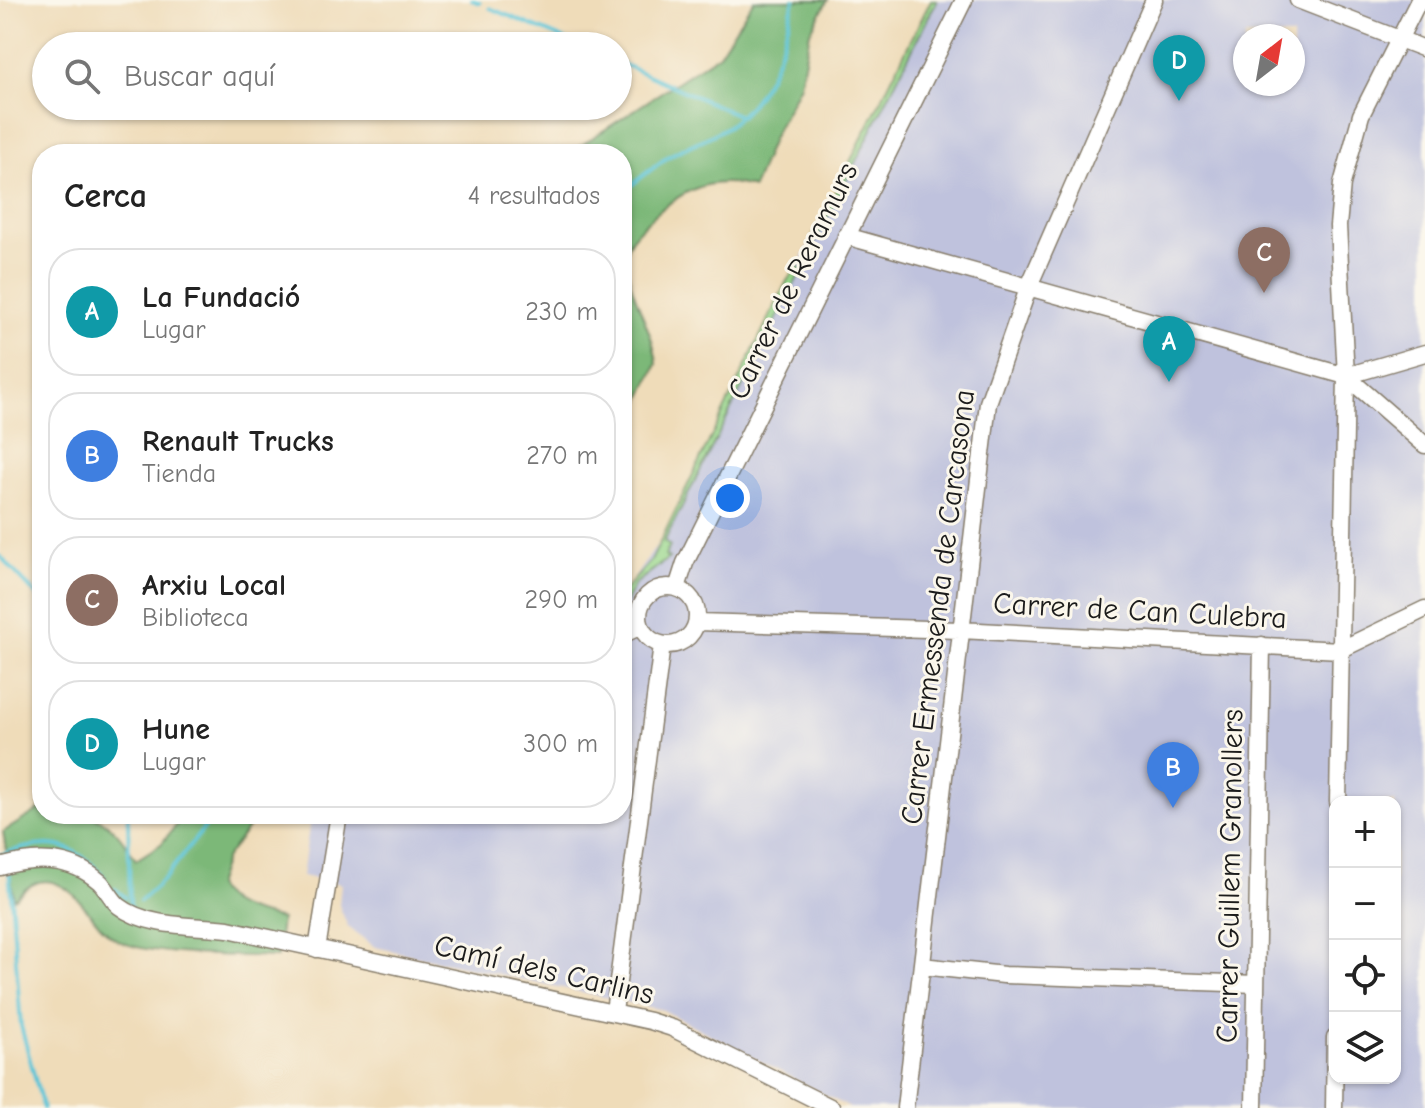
<!DOCTYPE html>
<html lang="es">
<head>
<meta charset="utf-8">
<style>
  body { margin:0; font-family:"Comic Neue",sans-serif; background:#f2f2f2; color:#222 }
  .controls { position:absolute; right:24px; bottom:24px; display:grid; overflow:hidden; border-radius:16px; box-shadow:0 2px 6px #0004 }
  .controls button { width:72px; height:72px; display:grid; place-items:center; padding:0; border:0; border-bottom:2px solid #e0e0e0; background:#fff; color:#222; font:40px sans-serif }
  .compass { position:absolute; left:1233px; top:24px; width:72px; height:72px; border-radius:50%; background:#fff; box-shadow:0 2px 6px #0004; rotate:31deg }
  .you { position:absolute; left:730px; top:498px; width:28px; height:28px; margin:-20px; border:6px solid #fff; border-radius:50%; background:#1a73e8; box-shadow:0 0 0 12px #1a73e833 }
  .badge { display:grid; place-items:center; width:52px; height:52px; border-radius:50%; background:#1a73e8; color:#fff; font-size:26px; font-weight:700 }
  .pin { position:absolute; translate:-50% -66px; filter:drop-shadow(0 2px 4px #0008) }
  .pin::after { content:''; position:absolute; top:42px; width:28px; height:24px; background:inherit; clip-path:polygon(0 0,100% 0,50% 100%) }
  .list { margin:0; padding:0; list-style:none }
  h2 { display:flex; justify-content:space-between; align-items:center; height:104px; margin:0; padding:0 32px; font-size:34px }
  h2 small { font-size:26px; font-weight:400; color:#767676 }
  .list li { display:grid; grid-template-columns:52px 1fr auto; gap:24px; align-items:center; box-sizing:border-box; height:128px; margin:0 16px 16px; padding:0 16px; border:2px solid #e0e0e0; border-radius:32px }
  .list b { display:block; font-size:30px; white-space:nowrap }
  .list p { margin:0; font-size:26px; white-space:nowrap; color:#767676 }
  .list em { font-size:26px; font-style:normal; color:#767676 }
  .icon { flex:none; width:44px; height:44px; fill:none; stroke:currentColor; stroke-width:2; stroke-linecap:round; stroke-linejoin:round }
  .map { position:relative; flex:none; width:1425px; height:1108px; overflow:hidden }
  .search { position:absolute; background:#fff; box-shadow:0 2px 6px #0004; left:32px; top:32px; width:600px; height:88px; display:flex; align-items:center; gap:20px; box-sizing:border-box; padding:0 28px; border-radius:44px; color:#767676; font-size:30px }
  .panel { position:absolute; background:#fff; box-shadow:0 2px 6px #0004; left:32px; top:144px; width:600px; height:680px; border-radius:32px }
  .map>svg:first-child { display:block }
  .industrial { fill:#bfc2dd; fill-rule:evenodd }
  .green { fill:#9ad88d; stroke:#5b7a54; stroke-width:2 }
  .forest { fill:#7bb878; stroke:#4c6a4a; stroke-width:2 }
  .lines { fill:none; stroke-linecap:round; stroke-linejoin:round }
  .stream { stroke:#5bc4d7; stroke-width:4 }
  .minor-casing { stroke:#867c6a; stroke-width:19 }
  .minor { stroke:#fff; stroke-width:16 }
  .labels { text-anchor:middle; dominant-baseline:central; stroke-width:6; stroke-linejoin:round; paint-order:stroke }
  .street-label { font-size:30px; fill:#1c1c1c; stroke:#fbf7ec }
</style>
</head>
<body>
<div class="map">
<svg width="1425" height="1108" viewBox="0 0 1425 1108">
  <rect width="100%" height="100%" fill="#fbf7ec"/>
  <filter id="ink" filterUnits="userSpaceOnUse"><feTurbulence type="fractalNoise" baseFrequency=".0125" numOctaves="2"/><feDisplacementMap in="SourceGraphic" scale="16" xChannelSelector="R" yChannelSelector="G"/><feConvolveMatrix kernelMatrix="1 2 1 2 8 2 1 2 1" color-interpolation-filters="sRGB"/></filter>
  <filter id="wash" filterUnits="userSpaceOnUse"><feTurbulence type="fractalNoise" baseFrequency=".006" numOctaves="4" result="noise"/><feDisplacementMap in="SourceGraphic" scale="32" xChannelSelector="R" yChannelSelector="G"/><feGaussianBlur stdDeviation="1.8" result="paint"/><feColorMatrix in="noise" values="0 0 0 0 0 0 0 0 0 0 0 0 0 0 0 0 0 1.4 0 .05"/><feComposite in="paint" operator="in"/></filter>
  <g filter="url(#wash)">
    <rect width="100%" height="100%" fill="#efdcb9"/>
    <path class="industrial" d="M 932,0 L 1425,0 L 1425,1108 L 850,1108 L 663,1010 L 375,947 L 348,927 L 339,905 L 341,884 L 302,876 L 311,814 L 622,814 L 622,595 L 660,541 ZM 1245,36 L 1293,36 L 1293,84 L 1245,84 ZM 1335,802 L 1395,802 L 1395,1078 L 1335,1078 Z"/>
    <path class="green" d="M 931,0 L 937,0 L 813,246 L 809,244 Z
      M 797,267 L 802,269 L 664,542 L 670,546 L 665,556 L 669,558 L 635,584 L 622,610 L 623,592 L 651,561 L 787,281 Z"/>
    <path class="forest" d="M 754,0 L 828,0 L 810,32 L 800,85 L 773,137 L 753,188 C 708,173 676,194 644,225 C 635,235 626,242 626,256 C 627,293 653,327 657,364 L 640,401 L 622,421 L 622,154 L 568,154 L 719,54 Z
      M 42,808 L 42,814 C 95,814 106,811 136,860 L 161,844 L 185,814 L 258,814 L 225,859 L 216,886 C 227,909 259,913 281,919 L 277,957 C 240,955 146,957 117,940 C 93,926 81,890 52,882 C 36,878 25,889 14,899 L 3,832 Z"/>
    <g class="lines">
      <path class="stream" d="M 472,0 L 480,3
        M 490,8 L 581,46
        M 618,62 L 740,116
        M 622,193 C 638,180 654,166 671,155 C 690,144 714,137 731,124 C 770,94 784,45 794,0
        M 0,556 L 42,601
        M 128,814 L 130,907
        M 0,855 C 45,839 72,839 104,877
        M 9,870 L 21,1026 L 43,1108
        M 115,889 L 125,897
        M 140,901 L 164,879 L 215,814"/>
    </g>
  </g>
  <g filter="url(#ink)">
    <g class="lines">
      <g class="minor-casing">
        <path id="minor" d="M 1298,0 L 1425,49
          M 846,236 L 1346,376 L 1425,445
          M 1346,376 L 1425,353
          M639 616a29 29 0 1 1 58 0a29 29 0 1 1-58 0Z
          M 677,588 L 685,563 L 964,0
          M 697,622 L 960,630 L 1340,650 L 1425,609
          M 622,635 L 639,627
          M 1338,802 L 1346,376 L 1338,226 L 1342,184 L 1361,115 L 1419,0
          M 0,867 C 35,857 70,856 100,882 C 107,889 112,900 119,906 C 147,928 195,925 228,929 L 650,1021 L 672,1028 L 832,1108
          M 317,949 L 339,814
          M 922,966 L 1004,975 L 1256,984
          M 614,1012 L 662,645
          M 905,1108 L 988,403 L 1029,286 L 1154,0
          M 1254,1108 L 1262,645
          M 1334,1108 L 1335,1037"/>
      </g>
      <use href="#minor" class="minor"/>
    </g>
  </g>
  <g class="labels">
    <g class="street-label">
      <text transform="translate(793 281) rotate(-64)">Carrer de Reramurs</text>
      <text transform="translate(938 607) rotate(-83)">Carrer Ermessenda de Carcasona</text>
      <text transform="translate(1140 611) rotate(3)">Carrer de Can Culebra</text>
      <text transform="translate(1230 876) rotate(-89)">Carrer Guillem Granollers</text>
      <text transform="translate(544 970) rotate(13)">Camí dels Carlins</text>
    </g>
  </g>
</svg>
<div class="controls">
<button>+</button>
<button>−</button>
<button><svg class="icon" aria-label="locate" viewBox="0 0 24 24"><circle cx="12" cy="12" r="6"/><path d="M12 2v4M12 18v4M2 12h4M18 12h4"/></svg></button>
<button><svg class="icon" aria-label="layers" viewBox="0 0 24 24"><path d="M12 4l9 5-9 5-9-5zM3 14l9 5 9-5"/></svg></button>
</div>
<svg class="compass" viewBox="-18 -18 36 36"><path d="M0-13l5 13h-10z" fill="#e53935"/><path d="M0 13l5-13h-10z" fill="#767676"/></svg>
<div class="you"></div>
<div class="pin badge" style="left:1169px;top:382px;background:#0f9aa8">A</div>
<div class="pin badge" style="left:1173px;top:808px;background:#3f7fe0">B</div>
<div class="pin badge" style="left:1264px;top:293px;background:#8d6e63">C</div>
<div class="pin badge" style="left:1179px;top:101px;background:#0f9aa8">D</div>
<div class="search"><svg class="icon" aria-label="search" viewBox="0 0 24 24"><circle cx="10" cy="10" r="6"/><path d="M15 15l6 6"/></svg>Buscar aquí</div>
<section class="panel">
<h2>Cerca<small>4 resultados</small></h2>
<ul class="list">
<li><span class="badge" style="background:#0f9aa8">A</span><div><b>La Fundació</b><p>Lugar</p></div><em>230 m</em></li>
<li><span class="badge" style="background:#3f7fe0">B</span><div><b>Renault Trucks</b><p>Tienda</p></div><em>270 m</em></li>
<li><span class="badge" style="background:#8d6e63">C</span><div><b>Arxiu Local</b><p>Biblioteca</p></div><em>290 m</em></li>
<li><span class="badge" style="background:#0f9aa8">D</span><div><b>Hune</b><p>Lugar</p></div><em>300 m</em></li>
</ul>
</section>
</div>
</body>
</html>
